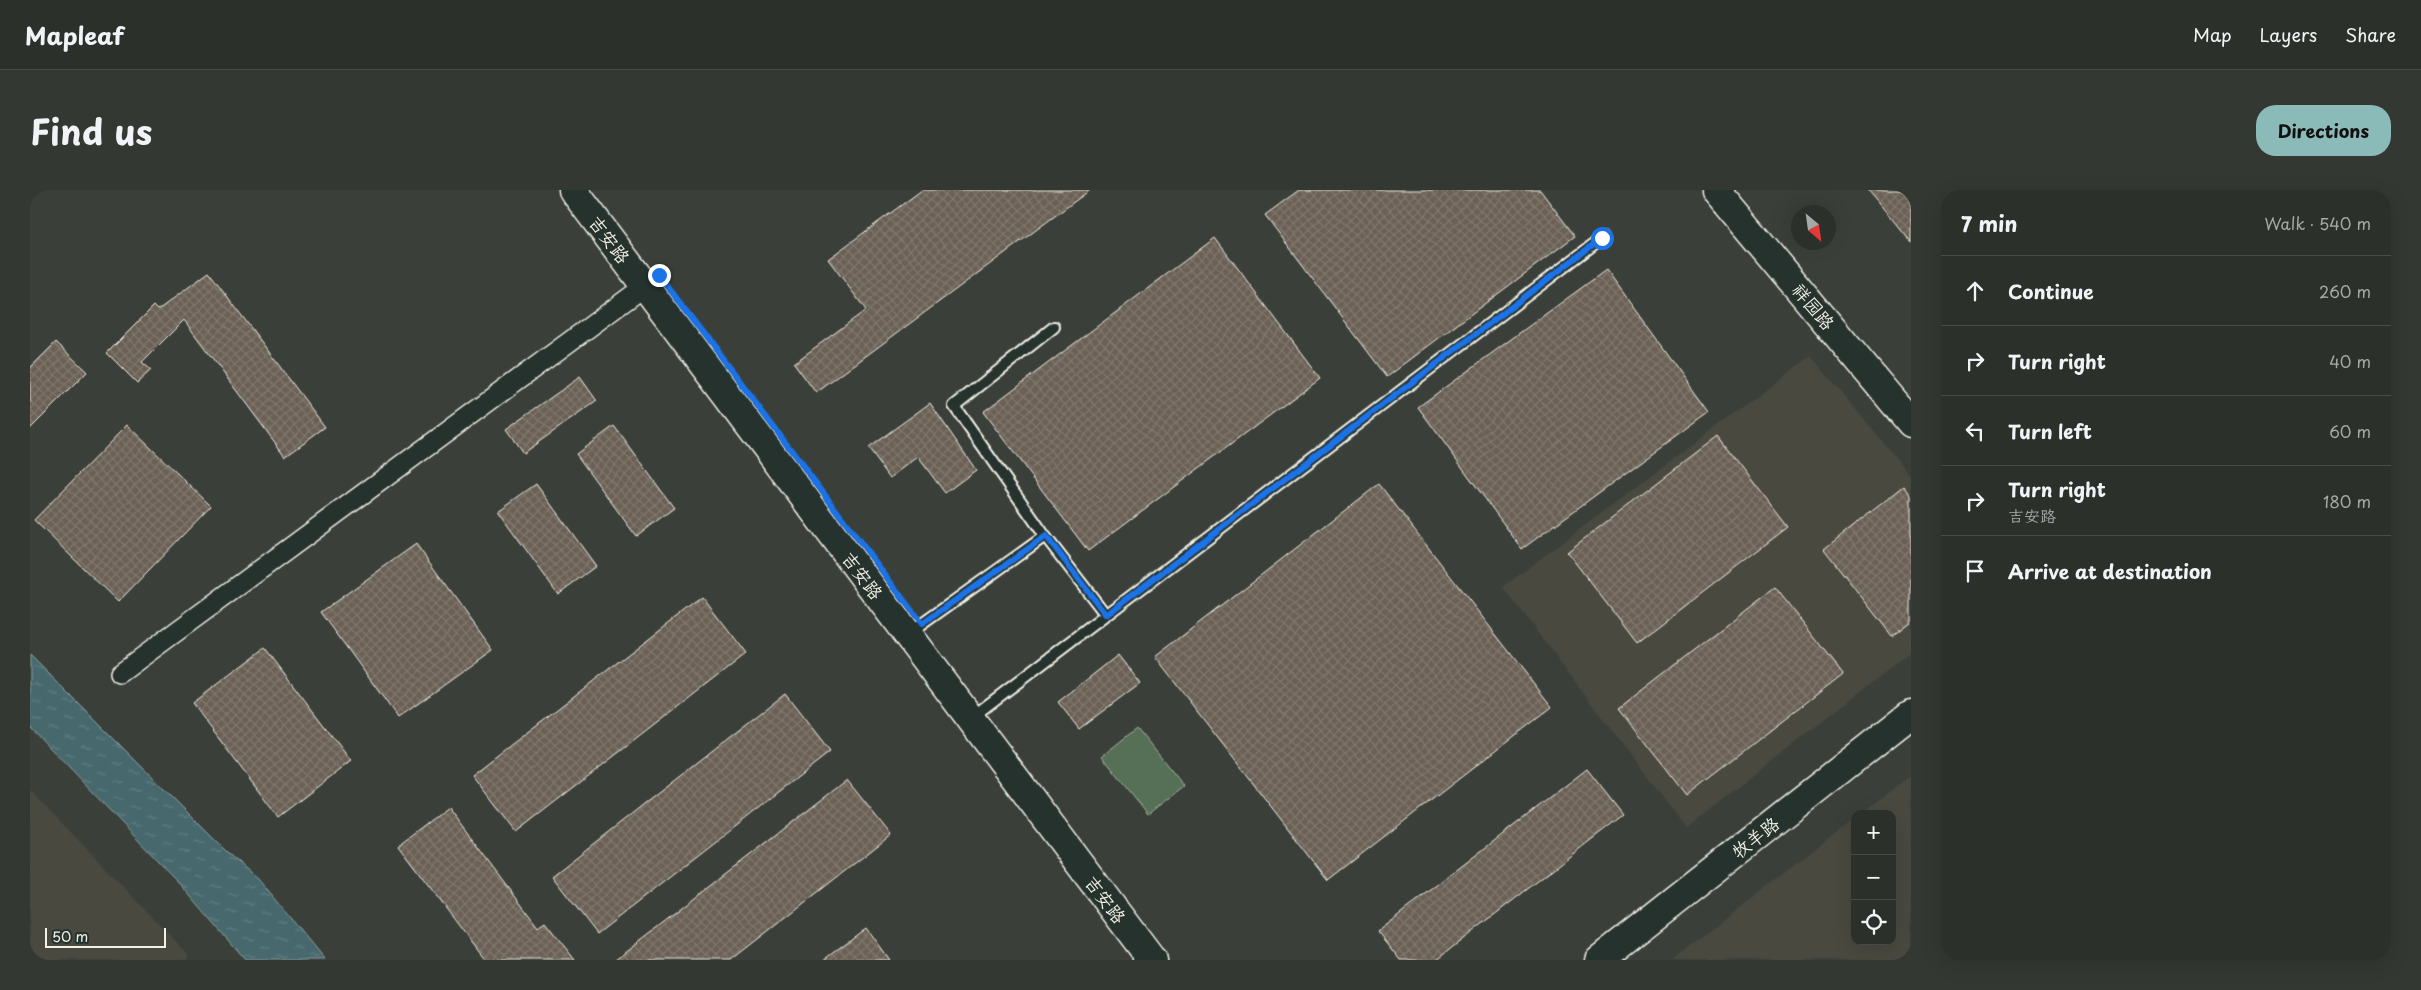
<!DOCTYPE html>
<html lang="en">
<head>
<meta charset="utf-8">
<style>
  body { margin:0; font-family:"Playpen Sans","LXGW WenKai TC",sans-serif; background:#343833; color:#f1f3f6 }
  .controls { position:absolute; right:15px; bottom:15px; display:grid; overflow:hidden; border-radius:10px; box-shadow:0 5px 20px #0002 }
  .controls button { width:45px; height:45px; display:grid; place-items:center; padding:0; border:0; border-bottom:1px solid #484b47; background:#2c302b; color:#f1f3f6; font:25px sans-serif }
  .compass { position:absolute; left:1761px; top:15px; width:45px; height:45px; border-radius:50%; background:#2c302b; box-shadow:0 5px 20px #0002; rotate:151deg }
  .scale { position:absolute; left:15px; bottom:12px; width:121px; box-sizing:border-box; padding-left:5px; border:2px solid #f4f1e8; border-top:0; font-size:14px; line-height:18px; white-space:nowrap; color:#f4f1e8; -webkit-text-stroke:4px #26332d; paint-order:stroke }
  .stop { position:absolute; width:15px; height:15px; margin:-11px; border:4px solid #1a73e8; border-radius:50%; background:#fff }
  .stop.end { background:#1a73e8; border-color:#fff; box-shadow:0 1px 5px #0008 }
  .list { margin:0; padding:0; list-style:none }
  h2 { display:flex; justify-content:space-between; align-items:center; height:65px; margin:0; padding:0 20px; font-size:21px }
  h2 small { font-size:16px; font-weight:400; color:#a6a9a9 }
  .list li { display:grid; grid-template-columns:32px 1fr auto; gap:15px; align-items:center; box-sizing:border-box; height:70px; padding:0 20px; border-top:1px solid #484b47 }
  .list b { display:block; font-size:19px; white-space:nowrap }
  .list p { margin:0; font-size:16px; white-space:nowrap; color:#a6a9a9 }
  .list em { font-size:16px; font-style:normal; color:#a6a9a9 }
  .icon { flex:none; width:28px; height:28px; fill:none; stroke:currentColor; stroke-width:2; stroke-linecap:round; stroke-linejoin:round }
  .map { position:relative; flex:none; width:1881px; height:770px; overflow:hidden; border-radius:20px }
  header { display:flex; align-items:center; gap:30px; box-sizing:border-box; height:70px; padding:0 25px; background:#2c302b; border-bottom:1px solid #484b47 }
  header strong { font-size:24px }
  nav { display:flex; gap:28px; margin-inline-start:auto; font-size:18px }
  .intro { display:flex; align-items:center; justify-content:space-between; box-sizing:border-box; height:120px; padding:0 30px }
  h1 { margin:0; font-size:35px }
  .button { padding:12px 22px; border-radius:20px; background:#8bbbb9; color:#111; font-size:18px; font-weight:700 }
  main { display:flex; gap:30px; padding:0 30px }
  aside { flex:1; background:#2c302b; border-radius:20px; box-shadow:0 5px 20px #0002 }
  .map>svg:first-child { display:block }
  .built { fill:#484a41 }
  .pitch { fill:#557056; stroke:#a4b09f }
  .water { fill:url(#water-ripples); stroke:#8c9f9f }
  .building { fill:url(#building-cross-hatch); stroke:#f4f1e8 }
  .lines { fill:none; stroke-linecap:round; stroke-linejoin:round }
  .lane-casing { stroke:#f4f1e8; stroke-width:14 }
  .street-casing { stroke:#f4f1e8; stroke-width:22 }
  .secondary-casing { stroke:#f4f1e8; stroke-width:31 }
  .lane { stroke:#26332d; stroke-width:10 }
  .street { stroke:#26332d; stroke-width:19 }
  .secondary { stroke:#26332d; stroke-width:28 }
  .route { stroke:#1a73e8; stroke-width:6 }
  .labels { text-anchor:middle; dominant-baseline:central; stroke-width:4; stroke-linejoin:round; paint-order:stroke }
  .street-label { font-size:18px; fill:#f4f1e8; stroke:#26332d }
</style>
</head>
<body>
<header>
<strong>Mapleaf</strong>
<nav><a>Map</a><a>Layers</a><a>Share</a></nav>
</header>
<div class="intro"><h1>Find us</h1><a class="button">Directions</a></div>
<main>
<div class="map">
<svg width="1881" height="770" viewBox="0 0 1881 770">
  <defs>
    <pattern id="water-ripples" width="26" height="14" patternUnits="userSpaceOnUse" patternTransform="scale(1.25)"><rect width="26" height="14" fill="#47696e"/><path d="M2 4q2-2 4 0t4 0M15 11q2-2 4 0t4 0" fill="none" stroke="#627f83"/></pattern>
    <pattern id="building-cross-hatch" width="8" height="8" patternUnits="userSpaceOnUse" patternTransform="scale(1.25)"><rect width="8" height="8" fill="#6a6054"/><path d="M0 0l8 8M0 8l8-8" fill="none" stroke="#80776d"/></pattern>
  </defs>
  <rect width="100%" height="100%" fill="#3a4039"/>
  <filter id="ink" filterUnits="userSpaceOnUse"><feTurbulence type="fractalNoise" baseFrequency=".02" numOctaves="2"/><feDisplacementMap in="SourceGraphic" scale="10" xChannelSelector="R" yChannelSelector="G"/><feConvolveMatrix kernelMatrix="1 2 1 2 8 2 1 2 1" color-interpolation-filters="sRGB"/></filter>
  <g filter="url(#ink)">
    <path class="built" d="M 1781,166 L 1881,286 L 1881,462 L 1656,638 L 1473,397 Z
      M 1881,585 L 1881,770 L 1642,770 L 1825,628 L 1825,751 L 1862,751 L 1862,624 L 1831,624 Z
      M 0,600 L 159,765 L 155,770 L 0,770 Z"/>
    <path class="pitch" d="M 1107,538 L 1154,596 L 1118,624 L 1072,566 Z"/>
    <path class="water" d="M 0,465 L 202,667 L 228,689 L 295,770 L 215,770 L 149,693 L 0,537 Z"/>
    <path class="building" d="M 892,0 L 1060,0 L 786,203 L 764,173 L 836,120 L 798,69 Z
      M 1269,0 L 1510,0 L 1545,46 L 1357,187 L 1235,25 Z
      M 1838,0 L 1881,0 L 1881,52 Z
      M 1185,48 L 1290,188 L 1058,361 L 953,222 Z
      M 1576,80 L 1679,222 L 1492,359 L 1388,217 Z
      M 179,82 L 295,237 L 255,266 L 154,130 L 112,172 L 121,180 L 107,193 L 77,163 L 124,116 L 128,120 Z
      M 26,152 L 57,182 L 0,239 L 0,178 Z
      M 550,187 L 567,211 L 493,263 L 476,239 Z
      M 900,213 L 946,280 L 915,303 L 888,267 L 860,288 L 838,258 Z
      M 97,235 L 181,316 L 88,412 L 4,330 Z
      M 584,236 L 644,318 L 606,346 L 546,264 Z
      M 1688,246 L 1758,337 L 1607,453 L 1537,362 Z
      M 506,294 L 566,376 L 528,404 L 468,321 Z
      M 1349,294 L 1522,517 L 1298,690 L 1125,467 Z
      M 1874,296 L 1881,305 L 1881,431 L 1862,446 L 1794,359 Z
      M 386,354 L 463,460 L 368,528 L 291,422 Z
      M 1745,397 L 1813,484 L 1657,605 L 1589,518 Z
      M 672,407 L 716,464 L 486,642 L 442,585 Z
      M 235,458 L 321,571 L 248,627 L 162,513 Z
      M 1088,465 L 1110,493 L 1049,539 L 1028,512 Z
      M 755,504 L 800,562 L 567,744 L 522,686 Z
      M 1557,579 L 1593,625 L 1406,770 L 1371,770 L 1348,741 Z
      M 817,590 L 861,645 L 701,770 L 585,770 Z
      M 418,617 L 508,737 L 515,732 L 545,770 L 455,770 L 368,655 Z
      M 836,738 L 859,770 L 793,770 Z"/>
    <g class="lines">
      <g class="lane-casing">
        <path id="lane" d="M 1024,137 L 924,216 L 1015,346 L 1076,425
          M 878,444 L 1015,346
          M 942,527 L 1572,48"/>
      </g>
      <g class="street-casing">
        <path id="street" d="M 90,483 L 615,96"/>
      </g>
      <g class="secondary-casing">
        <path id="secondary" d="M 543,0 L 1122,770
          M 1686,0 L 1881,233
          M 1569,770 L 1881,524"/>
      </g>
      <use href="#lane" class="lane"/>
      <use href="#street" class="street"/>
      <use href="#secondary" class="secondary"/>
    </g>
  </g>
  <g class="lines" filter="url(#ink)">
    <path class="route" d="M 629,85 L 892,434 L 1016,346 L 1076,425 L 1572,48"/>
  </g>
  <g class="labels">
    <g class="street-label">
      <text transform="translate(580 49) rotate(53)">吉安路</text>
      <text transform="translate(1784 116) rotate(50)">祥园路</text>
      <text transform="translate(833 385) rotate(53)">吉安路</text>
      <text transform="translate(1725 647) rotate(-38)">牧羊路</text>
      <text transform="translate(1076 709) rotate(53)">吉安路</text>
    </g>
  </g>
</svg>
<div class="controls">
<button>+</button>
<button>−</button>
<button><svg class="icon" aria-label="locate" viewBox="0 0 24 24"><circle cx="12" cy="12" r="6"/><path d="M12 2v4M12 18v4M2 12h4M18 12h4"/></svg></button>
</div>
<svg class="compass" viewBox="-18 -18 36 36"><path d="M0-13l5 13h-10z" fill="#e53935"/><path d="M0 13l5-13h-10z" fill="#a6a9a9"/></svg>
<div class="scale">50 m</div>
<div class="stop" style="left:1572px;top:48px"></div>
<div class="stop end" style="left:629px;top:85px"></div>
</div>
<aside>
<h2>7 min<small>Walk · 540 m</small></h2>
<ul class="list">
<li><svg class="icon" aria-label="ahead" viewBox="0 0 24 24"><path d="M12 20V5M6 11l6-6 6 6"/></svg><div><b>Continue</b></div><em>260 m</em></li>
<li><svg class="icon" aria-label="right" viewBox="0 0 24 24"><path d="M7 20v-9h11M14 6l5 5-5 5"/></svg><div><b>Turn right</b></div><em>40 m</em></li>
<li><svg class="icon" aria-label="left" viewBox="0 0 24 24"><path d="M17 20v-9H6M10 6l-5 5 5 5"/></svg><div><b>Turn left</b></div><em>60 m</em></li>
<li><svg class="icon" aria-label="right" viewBox="0 0 24 24"><path d="M7 20v-9h11M14 6l5 5-5 5"/></svg><div><b>Turn right</b><p>吉安路</p></div><em>180 m</em></li>
<li><svg class="icon" aria-label="arrive" viewBox="0 0 24 24"><path d="M6 21V4h12l-3 4 3 4H6"/></svg><div><b>Arrive at destination</b></div></li>
</ul>
</aside>
</main>
</body>
</html>
